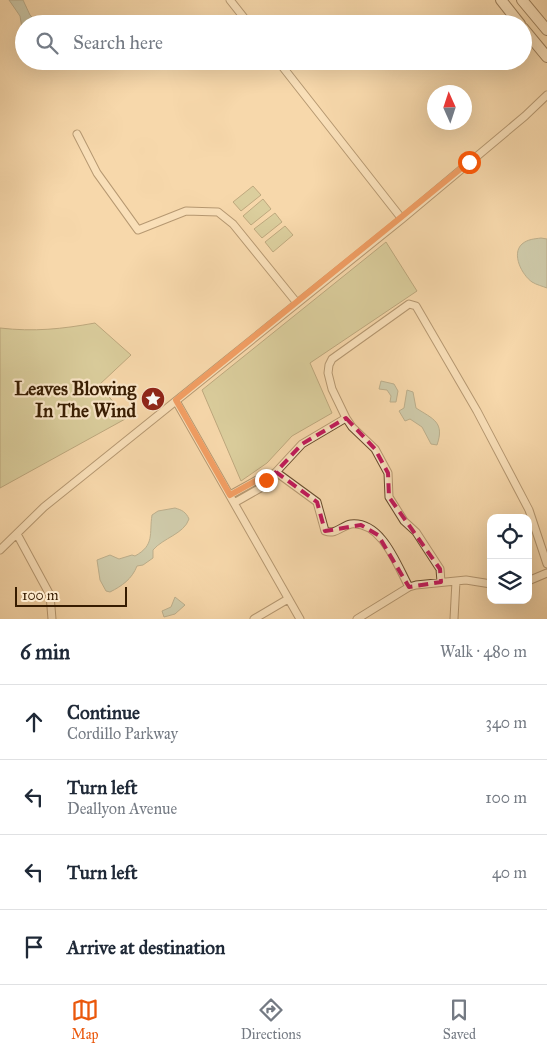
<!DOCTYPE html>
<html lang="en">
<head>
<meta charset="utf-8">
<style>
  body { margin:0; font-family:"IM FELL Great Primer",serif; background:#f6f6f7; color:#1f2937 }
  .controls { position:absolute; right:15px; bottom:15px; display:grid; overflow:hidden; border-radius:10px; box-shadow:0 5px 20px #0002 }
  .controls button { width:45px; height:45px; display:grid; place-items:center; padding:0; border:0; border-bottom:1px solid #e0e1e3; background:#fff; color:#1f2937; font:25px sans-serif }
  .compass { position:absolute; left:427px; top:85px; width:45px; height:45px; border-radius:50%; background:#fff; box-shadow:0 5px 20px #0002; rotate:357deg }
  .scale { position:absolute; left:15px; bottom:12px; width:112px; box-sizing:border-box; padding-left:5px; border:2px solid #371c01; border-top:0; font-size:14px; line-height:18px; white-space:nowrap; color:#371c01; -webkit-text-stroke:4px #fae6c8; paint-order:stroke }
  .stop { position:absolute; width:15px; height:15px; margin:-11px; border:4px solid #ea580c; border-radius:50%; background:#fff }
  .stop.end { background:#ea580c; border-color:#fff; box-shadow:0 1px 5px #0008 }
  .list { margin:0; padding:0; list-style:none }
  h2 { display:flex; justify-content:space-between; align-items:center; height:65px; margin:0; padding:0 20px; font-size:21px }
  h2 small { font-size:16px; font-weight:400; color:#747a83 }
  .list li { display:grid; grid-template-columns:32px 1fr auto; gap:15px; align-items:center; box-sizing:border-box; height:75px; padding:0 20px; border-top:1px solid #e0e1e3 }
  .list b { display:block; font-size:19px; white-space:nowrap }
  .list p { margin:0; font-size:16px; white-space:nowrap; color:#747a83 }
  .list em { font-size:16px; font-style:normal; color:#747a83 }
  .icon { flex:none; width:28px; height:28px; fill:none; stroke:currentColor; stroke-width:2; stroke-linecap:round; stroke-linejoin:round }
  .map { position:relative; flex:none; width:547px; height:619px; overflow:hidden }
  .search { position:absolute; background:#fff; box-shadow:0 5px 20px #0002; left:15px; right:15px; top:15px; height:55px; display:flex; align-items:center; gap:12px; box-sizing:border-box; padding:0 18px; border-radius:28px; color:#747a83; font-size:19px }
  .sheet { height:365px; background:#fff }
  nav { display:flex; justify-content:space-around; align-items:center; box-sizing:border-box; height:70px; border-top:1px solid #e0e1e3; background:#fff; font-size:14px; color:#747a83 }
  nav a { display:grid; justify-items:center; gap:2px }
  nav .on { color:#ea580c }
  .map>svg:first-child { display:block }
  .green { fill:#b8c08d; stroke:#786e47 }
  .water { fill:#9dbaaa; stroke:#747b66 }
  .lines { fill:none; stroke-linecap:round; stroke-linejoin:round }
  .street-casing { stroke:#674b2c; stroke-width:9 }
  .secondary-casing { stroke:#371c01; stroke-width:12 }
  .street { stroke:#fae6c8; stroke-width:7 }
  .secondary { stroke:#fae6c8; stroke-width:10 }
  .route { stroke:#ea580c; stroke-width:6 }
  .marked { fill:none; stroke:#c2185b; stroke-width:4; stroke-dasharray:10 6; stroke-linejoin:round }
  .labels { text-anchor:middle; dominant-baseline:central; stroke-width:4.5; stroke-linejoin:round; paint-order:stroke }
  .poi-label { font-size:19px; font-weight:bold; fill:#371c01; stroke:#fae6c8; text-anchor:end }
</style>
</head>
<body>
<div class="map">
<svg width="547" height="619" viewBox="0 0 547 619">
  <rect width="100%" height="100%" fill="#f7d8ab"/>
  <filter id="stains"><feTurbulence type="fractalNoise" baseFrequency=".004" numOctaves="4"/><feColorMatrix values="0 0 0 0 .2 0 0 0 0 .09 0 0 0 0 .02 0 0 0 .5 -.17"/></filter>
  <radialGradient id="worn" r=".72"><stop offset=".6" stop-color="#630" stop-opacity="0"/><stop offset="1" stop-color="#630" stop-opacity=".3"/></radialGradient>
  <path class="green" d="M 253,186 L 261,195 L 241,211 L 233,202 Z
    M 263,199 L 271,209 L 251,225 L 243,216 Z
    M 275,213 L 282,222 L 262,238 L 254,229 Z
    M 285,226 L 293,235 L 273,252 L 265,242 Z
    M 386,242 L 417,291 L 310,363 L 332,413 L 292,436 L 267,463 L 241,481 L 202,390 Z
    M 95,323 L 131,355 L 99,385 L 127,418 L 0,488 L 0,328 C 34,332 62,329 95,323 Z"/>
  <path class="water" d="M 9,0 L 23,0 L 30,15 L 39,24 L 24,24 L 24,40 L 20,16 Z
    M 541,238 L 547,239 L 547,288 C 542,286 537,285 532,282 C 522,275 511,254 522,244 C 528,239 534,239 541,238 Z
    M 381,381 L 394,384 L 398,391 L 396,402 L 390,402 L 391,396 L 387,390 L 379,389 Z
    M 407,390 L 413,392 L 416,408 C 433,419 445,422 437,445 L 431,444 L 422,427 L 410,419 L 405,421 L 399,411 L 404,408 Z
    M 175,508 C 182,510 186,512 189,519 C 184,534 163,538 153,550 L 153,558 L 143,565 L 137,566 C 132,579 122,586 110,592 L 106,591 L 100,580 L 97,560 L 110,555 L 119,559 L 132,555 L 135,556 C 155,545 149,534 152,515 L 158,511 Z
    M 175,597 L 185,605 L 175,614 L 164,617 L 162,611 L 171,607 Z"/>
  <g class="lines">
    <g class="street-casing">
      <path id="street" d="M 230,0 L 249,24
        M 278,61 L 402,219
        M 77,134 L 97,173 L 138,230 L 186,211 L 218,212 L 233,224 L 297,303
        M 176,401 L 300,619
        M 276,472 L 302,444 L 346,418
        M 266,480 L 276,472 L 317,502 L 325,531 C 336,535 341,526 351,524 C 382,521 397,565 409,587
        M 230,495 L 257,480 L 266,480 L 264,486 L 234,503
        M 17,534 L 50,595 L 52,619
        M 0,550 L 44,507 L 402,219 L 525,116 L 547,95
        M 528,581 L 547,573
        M 441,582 L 440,569 L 416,532 L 404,521 L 389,497 L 388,473 L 375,449 L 352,427 L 346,418 L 332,389 L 328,373 L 329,365 L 332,359 L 409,304 L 416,306 L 477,411 L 529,510 L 547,564
        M 254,619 L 288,599
        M 357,619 L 409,587 L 416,585 L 466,580 L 491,584
        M 454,619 L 456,581"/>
    </g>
    <g class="secondary-casing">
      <path id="secondary" d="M 501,0 L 520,24
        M 522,0 L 547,30
        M 523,28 L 547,57"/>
    </g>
    <use href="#street" class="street"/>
    <use href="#secondary" class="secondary"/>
  </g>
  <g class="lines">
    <path class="route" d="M 266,480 L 257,480 L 230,495 L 176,400 L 469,162"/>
  </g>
  <path d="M0 0H547V619H0ZM 346,418 L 375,449 L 388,473 L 389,497 L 440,569 L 441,582 L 409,587 L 378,535 L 361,525 L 325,531 L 317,502 L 276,472 L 302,444 Z" fill="#f7d8ab" fill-opacity=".55" fill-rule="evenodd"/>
  <path class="marked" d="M 346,418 L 375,449 L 388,473 L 389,497 L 440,569 L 441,582 L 409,587 L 378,535 L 361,525 L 325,531 L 317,502 L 276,472 L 302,444 Z"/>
  <defs>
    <g id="sight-disc" transform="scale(1.25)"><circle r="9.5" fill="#8f2418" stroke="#fae6c8"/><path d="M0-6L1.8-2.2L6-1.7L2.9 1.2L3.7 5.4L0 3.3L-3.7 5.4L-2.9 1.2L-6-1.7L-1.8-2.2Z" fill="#fff"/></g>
  </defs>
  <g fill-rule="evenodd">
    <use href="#sight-disc" x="153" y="399"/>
  </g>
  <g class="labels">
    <g class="poi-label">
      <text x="136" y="388">Leaves Blowing<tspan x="136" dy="22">In The Wind</tspan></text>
    </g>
  </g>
  <rect width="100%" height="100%" filter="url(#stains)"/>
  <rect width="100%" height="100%" fill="url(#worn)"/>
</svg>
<div class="controls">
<button><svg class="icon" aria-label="locate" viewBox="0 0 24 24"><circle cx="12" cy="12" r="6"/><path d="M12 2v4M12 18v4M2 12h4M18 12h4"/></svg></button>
<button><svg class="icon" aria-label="layers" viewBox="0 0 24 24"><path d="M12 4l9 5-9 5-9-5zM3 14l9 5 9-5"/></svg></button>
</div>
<svg class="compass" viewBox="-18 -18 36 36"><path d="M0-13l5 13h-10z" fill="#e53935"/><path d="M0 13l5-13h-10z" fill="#747a83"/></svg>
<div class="scale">100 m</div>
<div class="stop" style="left:469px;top:162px"></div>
<div class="stop end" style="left:266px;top:480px"></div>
<div class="search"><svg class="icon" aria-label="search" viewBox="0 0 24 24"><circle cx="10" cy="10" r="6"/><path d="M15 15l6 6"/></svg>Search here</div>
</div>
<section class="sheet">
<h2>6 min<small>Walk · 480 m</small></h2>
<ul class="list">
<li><svg class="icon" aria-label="ahead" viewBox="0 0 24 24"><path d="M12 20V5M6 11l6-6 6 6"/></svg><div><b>Continue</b><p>Cordillo Parkway</p></div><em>340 m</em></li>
<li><svg class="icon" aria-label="left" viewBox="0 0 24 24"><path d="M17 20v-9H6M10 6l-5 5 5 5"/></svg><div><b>Turn left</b><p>Deallyon Avenue</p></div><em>100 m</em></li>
<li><svg class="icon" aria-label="left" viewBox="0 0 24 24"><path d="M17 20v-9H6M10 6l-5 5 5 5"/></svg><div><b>Turn left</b></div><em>40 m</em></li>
<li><svg class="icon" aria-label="arrive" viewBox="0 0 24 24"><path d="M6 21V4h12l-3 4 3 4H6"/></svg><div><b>Arrive at destination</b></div></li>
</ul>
</section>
<nav>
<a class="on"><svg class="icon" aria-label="map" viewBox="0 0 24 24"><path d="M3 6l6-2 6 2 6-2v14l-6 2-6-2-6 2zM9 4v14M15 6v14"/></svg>Map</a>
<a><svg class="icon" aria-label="directions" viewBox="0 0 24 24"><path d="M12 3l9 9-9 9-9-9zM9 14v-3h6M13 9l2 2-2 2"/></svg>Directions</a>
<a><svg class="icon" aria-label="saved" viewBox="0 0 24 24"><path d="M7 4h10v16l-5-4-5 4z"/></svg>Saved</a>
</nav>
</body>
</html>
